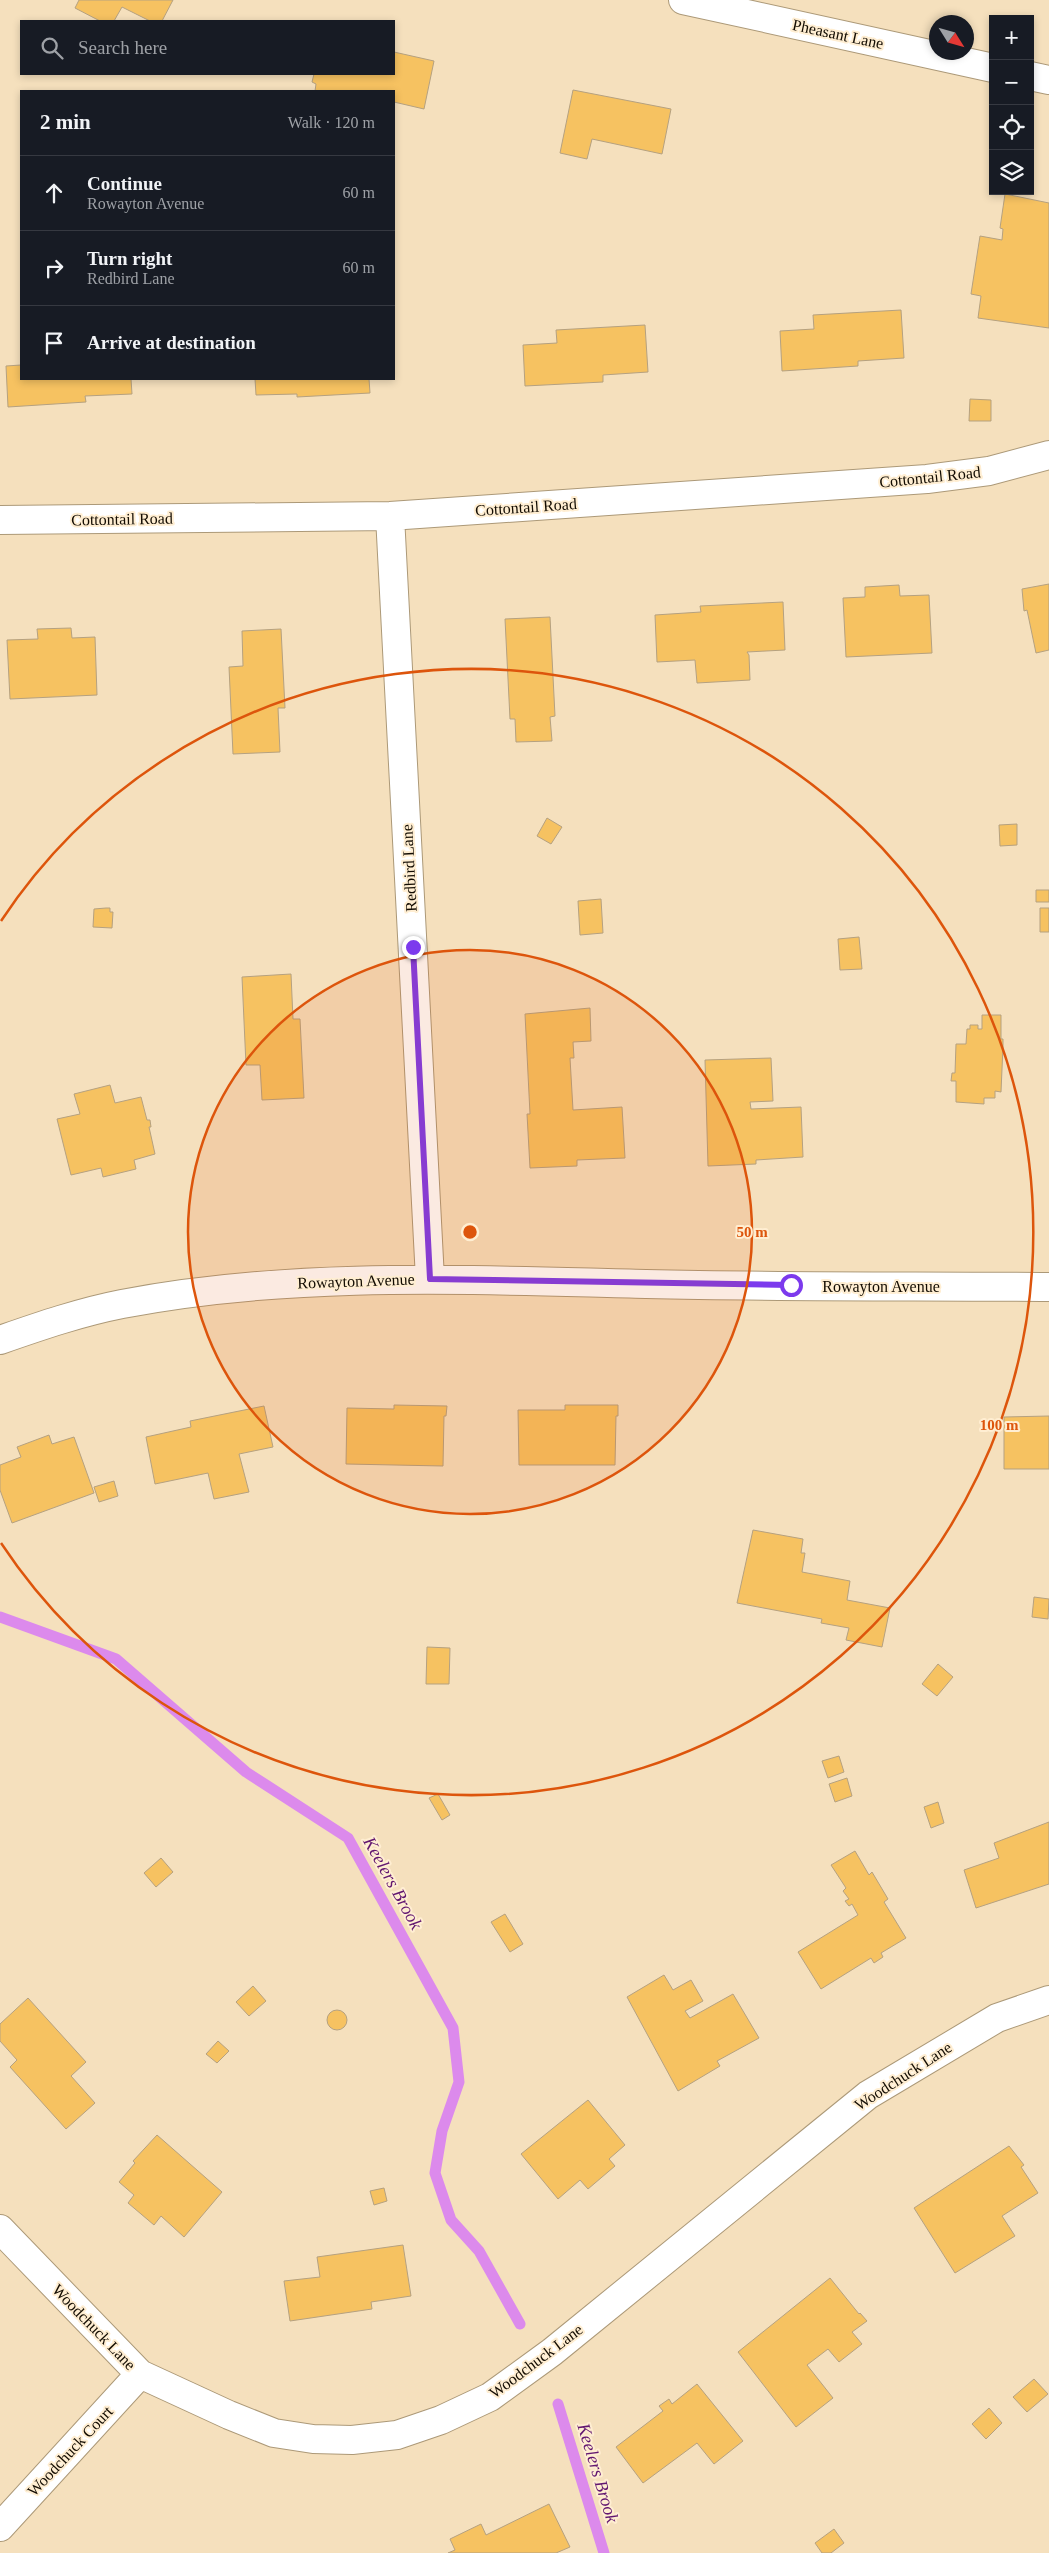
<!DOCTYPE html>
<html lang="en">
<head>
<meta charset="utf-8">
<style>
  body { margin:0; font-family:"Times New Roman",serif; background:#242831; color:#f1f3f6 }
  .controls { position:absolute; right:15px; top:15px; display:grid; overflow:hidden; border-radius:0px; box-shadow:0 2px 8px #0003 }
  .controls button { width:45px; height:45px; display:grid; place-items:center; padding:0; border:0; border-bottom:1px solid #363941; background:#171b24; color:#f1f3f6; font:25px sans-serif }
  .compass { position:absolute; left:929px; top:15px; width:45px; height:45px; border-radius:50%; background:#171b24; box-shadow:0 2px 8px #0003; rotate:127deg }
  .stop { position:absolute; width:15px; height:15px; margin:-11px; border:4px solid #7c3aed; border-radius:50%; background:#fff }
  .stop.end { background:#7c3aed; border-color:#fff; box-shadow:0 1px 5px #0008 }
  .list { margin:0; padding:0; list-style:none }
  h2 { display:flex; justify-content:space-between; align-items:center; height:65px; margin:0; padding:0 20px; font-size:21px }
  h2 small { font-size:16px; font-weight:400; color:#9ea1a6 }
  .list li { display:grid; grid-template-columns:32px 1fr auto; gap:15px; align-items:center; box-sizing:border-box; height:75px; padding:0 20px; border-top:1px solid #363941 }
  .list b { display:block; font-size:19px; white-space:nowrap }
  .list p { margin:0; font-size:16px; white-space:nowrap; color:#9ea1a6 }
  .list em { font-size:16px; font-style:normal; color:#9ea1a6 }
  .icon { flex:none; width:28px; height:28px; fill:none; stroke:currentColor; stroke-width:2; stroke-linecap:round; stroke-linejoin:round }
  .map { position:relative; flex:none; width:1049px; height:2553px; overflow:hidden }
  .search { position:absolute; background:#171b24; box-shadow:0 2px 8px #0003; left:20px; top:20px; width:375px; height:55px; display:flex; align-items:center; gap:12px; box-sizing:border-box; padding:0 18px; border-radius:0px; color:#9ea1a6; font-size:19px }
  .panel { position:absolute; background:#171b24; box-shadow:0 2px 8px #0003; left:20px; top:90px; width:375px; height:290px; border-radius:0px }
  .map>svg:first-child { display:block }
  .lines { fill:none; stroke-linecap:round; stroke-linejoin:round }
  .stream { stroke:#dc8aec; stroke-width:11 }
  .building { fill:#f6c261; stroke:#b5a180 }
  .minor-casing { stroke:#ac9978; stroke-width:30 }
  .minor { stroke:#fff; stroke-width:28 }
  .route { stroke:#7c3aed; stroke-width:6 }
  .ring { fill:none; stroke:#dd550c; stroke-width:2.5 }
  .labels { text-anchor:middle; dominant-baseline:central; stroke-width:4; stroke-linejoin:round; paint-order:stroke }
  .street-label { font-size:16px; fill:#130c02; stroke:#ffeed2 }
  .water-label { font-size:18px; font-style:italic; fill:#621770; stroke:#ffeed2 }
  .centre { fill:#dd550c; stroke:#ffeed2; stroke-width:2.5 }
  .ring-label { font-size:15px; text-anchor:middle; font-weight:bold; fill:#dd550c; stroke:#ffeed2; stroke-width:4; stroke-linejoin:round; paint-order:stroke }
</style>
</head>
<body>
<div class="map">
<svg width="1049" height="2553" viewBox="0 0 1049 2553">
  <rect width="100%" height="100%" fill="#f5e0bd"/>
  <g class="lines">
    <path class="stream" d="M 0,1617 L 116,1659 L 246,1772 L 348,1838 L 453,2028 L 459,2082 L 442,2131 L 435,2173 L 451,2220 L 479,2251 L 520,2324
      M 558,2404 L 604,2553"/>
  </g>
  <path class="building" d="M 79,0 L 173,0 L 162,21 L 150,21 L 122,7 L 114,21 L 100,21 L 75,8 Z
    M 394,52 L 434,61 L 424,109 L 394,102 L 394,91 L 315,91 L 316,84 L 312,82 L 314,74 L 394,74 Z
    M 573,90 L 671,109 L 662,154 L 592,139 L 587,159 L 560,153 Z
    M 1005,194 L 1049,203 L 1049,328 L 978,318 L 981,296 L 971,294 L 980,236 L 1002,240 L 1003,229 L 1000,228 Z
    M 901,310 L 904,358 L 858,361 L 858,366 L 782,371 L 780,331 L 814,329 L 813,315 Z
    M 645,325 L 648,372 L 603,375 L 603,382 L 525,386 L 523,345 L 557,343 L 556,330 Z
    M 21,365 L 21,379 L 131,379 L 132,394 L 85,396 L 86,402 L 8,407 L 6,366 Z
    M 255,379 L 369,379 L 370,393 L 297,397 L 297,394 L 256,395 Z
    M 970,399 L 991,400 L 991,421 L 969,421 Z
    M 1049,584 L 1049,650 L 1036,653 L 1027,610 L 1024,611 L 1022,589 Z
    M 899,585 L 900,596 L 929,595 L 932,653 L 846,657 L 843,598 L 865,597 L 865,587 Z
    M 783,602 L 785,650 L 747,652 L 749,655 L 750,680 L 697,683 L 695,660 L 657,662 L 655,615 L 701,612 L 700,606 Z
    M 550,617 L 555,716 L 550,717 L 552,741 L 516,742 L 515,719 L 510,719 L 505,619 Z
    M 71,628 L 72,638 L 95,637 L 97,695 L 10,699 L 7,640 L 38,639 L 37,629 Z
    M 281,629 L 285,708 L 278,708 L 280,752 L 233,754 L 229,667 L 243,666 L 242,631 Z
    M 547,818 L 562,827 L 551,844 L 537,836 Z
    M 1017,824 L 1017,845 L 1000,846 L 999,825 Z
    M 1036,890 L 1049,890 L 1049,902 L 1036,902 Z
    M 601,899 L 603,933 L 580,935 L 578,901 Z
    M 106,908 L 110,908 L 110,912 L 113,912 L 112,928 L 93,927 L 94,909 Z
    M 1040,908 L 1049,908 L 1049,932 L 1040,932 Z
    M 859,937 L 862,969 L 840,970 L 838,939 Z
    M 291,974 L 293,1019 L 300,1019 L 304,1098 L 262,1100 L 260,1065 L 246,1065 L 242,977 Z
    M 590,1008 L 591,1041 L 573,1042 L 574,1058 L 570,1058 L 573,1110 L 622,1107 L 625,1158 L 577,1160 L 577,1166 L 530,1168 L 527,1114 L 530,1114 L 525,1014 Z
    M 982,1015 L 1001,1015 L 1001,1039 L 1003,1039 L 1003,1046 L 1001,1092 L 995,1091 L 995,1098 L 984,1098 L 984,1104 L 956,1102 L 956,1081 L 951,1081 L 952,1073 L 955,1073 L 956,1044 L 966,1044 L 967,1029 L 970,1029 L 970,1025 L 978,1025 L 978,1029 L 982,1029 Z
    M 771,1058 L 773,1101 L 750,1102 L 751,1109 L 801,1107 L 803,1157 L 756,1160 L 756,1164 L 708,1166 L 705,1060 Z
    M 110,1085 L 115,1103 L 141,1097 L 147,1120 L 150,1120 L 151,1127 L 149,1127 L 155,1154 L 134,1160 L 136,1169 L 103,1177 L 101,1168 L 71,1175 L 57,1119 L 80,1114 L 74,1094 Z
    M 394,1405 L 447,1406 L 446,1416 L 444,1416 L 443,1466 L 346,1464 L 347,1408 L 394,1409 Z
    M 565,1405 L 618,1405 L 618,1416 L 616,1416 L 615,1465 L 519,1465 L 518,1410 L 565,1410 Z
    M 264,1406 L 273,1447 L 239,1454 L 249,1492 L 214,1499 L 208,1473 L 155,1484 L 146,1437 L 191,1427 L 190,1421 Z
    M 1049,1416 L 1049,1469 L 1004,1469 L 1004,1417 Z
    M 49,1435 L 52,1444 L 74,1437 L 94,1493 L 12,1523 L 0,1490 L 0,1465 L 21,1457 L 17,1447 Z
    M 114,1481 L 118,1496 L 99,1502 L 94,1487 Z
    M 753,1530 L 803,1539 L 801,1553 L 805,1553 L 802,1572 L 850,1581 L 847,1600 L 890,1608 L 882,1647 L 846,1640 L 849,1628 L 821,1623 L 822,1619 L 737,1603 Z
    M 1034,1597 L 1049,1599 L 1048,1619 L 1032,1617 Z
    M 427,1647 L 450,1648 L 449,1684 L 426,1684 Z
    M 938,1664 L 953,1677 L 937,1696 L 922,1684 Z
    M 839,1756 L 844,1772 L 828,1778 L 822,1761 Z
    M 847,1778 L 852,1796 L 835,1802 L 829,1784 Z
    M 438,1794 L 450,1815 L 442,1820 L 429,1798 Z
    M 938,1802 L 944,1823 L 931,1828 L 924,1807 Z
    M 1049,1822 L 1049,1884 L 976,1908 L 964,1870 L 999,1858 L 994,1843 Z
    M 855,1851 L 869,1875 L 872,1872 L 888,1899 L 884,1902 L 906,1938 L 881,1953 L 883,1957 L 874,1963 L 871,1958 L 821,1989 L 798,1952 L 858,1915 L 852,1904 L 849,1906 L 845,1901 L 849,1899 L 843,1891 L 846,1888 L 831,1865 Z
    M 161,1858 L 173,1872 L 156,1887 L 144,1873 Z
    M 505,1914 L 523,1944 L 510,1952 L 491,1922 Z
    M 664,1975 L 673,1990 L 691,1980 L 703,2001 L 685,2011 L 690,2018 L 733,1994 L 759,2038 L 717,2061 L 720,2066 L 678,2091 L 627,1997 Z
    M 253,1986 L 266,2001 L 249,2016 L 236,2002 Z
    M 28,1998 L 86,2062 L 71,2076 L 95,2103 L 66,2129 L 10,2067 L 17,2060 L 0,2041 L 0,2024 Z
    M327 2020a10 10 0 1 1 20 0a10 10 0 1 1-20 0Z
    M 218,2041 L 229,2051 L 217,2063 L 206,2054 Z
    M 588,2100 L 625,2145 L 609,2159 L 615,2166 L 588,2189 L 580,2180 L 558,2199 L 521,2154 Z
    M 157,2135 L 222,2192 L 184,2237 L 161,2216 L 154,2225 L 128,2203 L 134,2195 L 119,2182 L 135,2163 L 133,2161 Z
    M 1009,2146 L 1024,2165 L 1021,2167 L 1038,2193 L 1002,2216 L 1015,2236 L 955,2273 L 914,2208 Z
    M 384,2188 L 387,2201 L 374,2205 L 370,2191 Z
    M 403,2245 L 411,2296 L 371,2302 L 372,2309 L 290,2321 L 284,2281 L 320,2277 L 317,2257 Z
    M 830,2278 L 859,2314 L 860,2313 L 867,2321 L 852,2332 L 862,2344 L 839,2362 L 828,2349 L 807,2365 L 833,2398 L 796,2427 L 738,2352 Z
    M 1034,2379 L 1048,2394 L 1027,2412 L 1013,2397 Z
    M 697,2384 L 743,2441 L 714,2464 L 697,2443 L 643,2483 L 616,2447 L 663,2411 L 659,2406 L 669,2399 L 672,2404 Z
    M 989,2408 L 1002,2423 L 986,2439 L 972,2424 Z
    M 549,2504 L 570,2547 L 556,2553 L 448,2553 L 455,2550 L 450,2539 L 481,2524 L 486,2535 Z
    M 834,2529 L 844,2543 L 831,2553 L 822,2553 L 815,2543 Z"/>
  <g class="lines">
    <g class="minor-casing">
      <path id="minor" d="M 683,0 L 993,68
        M 1030,76 L 1049,80
        M 390,516 L 430,1279
        M 0,520 L 390,516 L 927,479 L 989,471 L 1049,455
        M 0,1340 C 40,1326 81,1312 122,1304 C 295,1271 471,1280 646,1284 C 780,1287 915,1286 1049,1287
        M 0,2229 L 140,2374 L 229,2415 L 274,2433 L 313,2439 L 352,2440 L 397,2435 L 441,2420 L 490,2397 L 552,2352 L 868,2095 L 997,2018 L 1049,2000
        M 0,2527 L 140,2374"/>
    </g>
    <use href="#minor" class="minor"/>
  </g>
  <g class="lines">
    <path class="route" d="M 413,947 L 430,1279 L 791,1285"/>
  </g>
  <circle cx="470" cy="1232" r="282" fill="#dd550c" fill-opacity=".12"/>
  <g class="ring">
    <circle cx="470" cy="1232" r="282"/>
    <path d="M1 921A563 563 0 1 1 1 1543"/>
  </g>
  <g class="labels">
    <g class="street-label">
      <text transform="translate(838 34) rotate(12)">Pheasant Lane</text>
      <text transform="translate(930 477) rotate(-6)">Cottontail Road</text>
      <text transform="translate(526 507) rotate(-4)">Cottontail Road</text>
      <text transform="translate(122 519) rotate(-1)">Cottontail Road</text>
      <text transform="translate(409 868) rotate(-93)">Redbird Lane</text>
      <text transform="translate(356 1281) rotate(-2)">Rowayton Avenue</text>
      <text x="881" y="1286">Rowayton Avenue</text>
      <text transform="translate(903 2076) rotate(-33)">Woodchuck Lane</text>
      <text transform="translate(94 2327) rotate(46)">Woodchuck Lane</text>
      <text transform="translate(536 2361) rotate(-37)">Woodchuck Lane</text>
      <text transform="translate(70 2451) rotate(-47)">Woodchuck Court</text>
    </g>
    <g class="water-label">
      <text transform="translate(393 1883) rotate(61)">Keelers Brook</text>
      <text transform="translate(598 2473) rotate(73)">Keelers Brook</text>
    </g>
  </g>
  <circle cx="470" cy="1232" r="8" class="centre"/>
  <g class="ring-label">
    <text x="752" y="1237">50 m</text>
    <text x="999" y="1430">100 m</text>
  </g>
</svg>
<div class="controls">
<button>+</button>
<button>−</button>
<button><svg class="icon" aria-label="locate" viewBox="0 0 24 24"><circle cx="12" cy="12" r="6"/><path d="M12 2v4M12 18v4M2 12h4M18 12h4"/></svg></button>
<button><svg class="icon" aria-label="layers" viewBox="0 0 24 24"><path d="M12 4l9 5-9 5-9-5zM3 14l9 5 9-5"/></svg></button>
</div>
<svg class="compass" viewBox="-18 -18 36 36"><path d="M0-13l5 13h-10z" fill="#e53935"/><path d="M0 13l5-13h-10z" fill="#9ea1a6"/></svg>
<div class="stop" style="left:791px;top:1285px"></div>
<div class="stop end" style="left:413px;top:947px"></div>
<div class="search"><svg class="icon" aria-label="search" viewBox="0 0 24 24"><circle cx="10" cy="10" r="6"/><path d="M15 15l6 6"/></svg>Search here</div>
<section class="panel">
<h2>2 min<small>Walk · 120 m</small></h2>
<ul class="list">
<li><svg class="icon" aria-label="ahead" viewBox="0 0 24 24"><path d="M12 20V5M6 11l6-6 6 6"/></svg><div><b>Continue</b><p>Rowayton Avenue</p></div><em>60 m</em></li>
<li><svg class="icon" aria-label="right" viewBox="0 0 24 24"><path d="M7 20v-9h11M14 6l5 5-5 5"/></svg><div><b>Turn right</b><p>Redbird Lane</p></div><em>60 m</em></li>
<li><svg class="icon" aria-label="arrive" viewBox="0 0 24 24"><path d="M6 21V4h12l-3 4 3 4H6"/></svg><div><b>Arrive at destination</b></div></li>
</ul>
</section>
</div>
</body>
</html>
